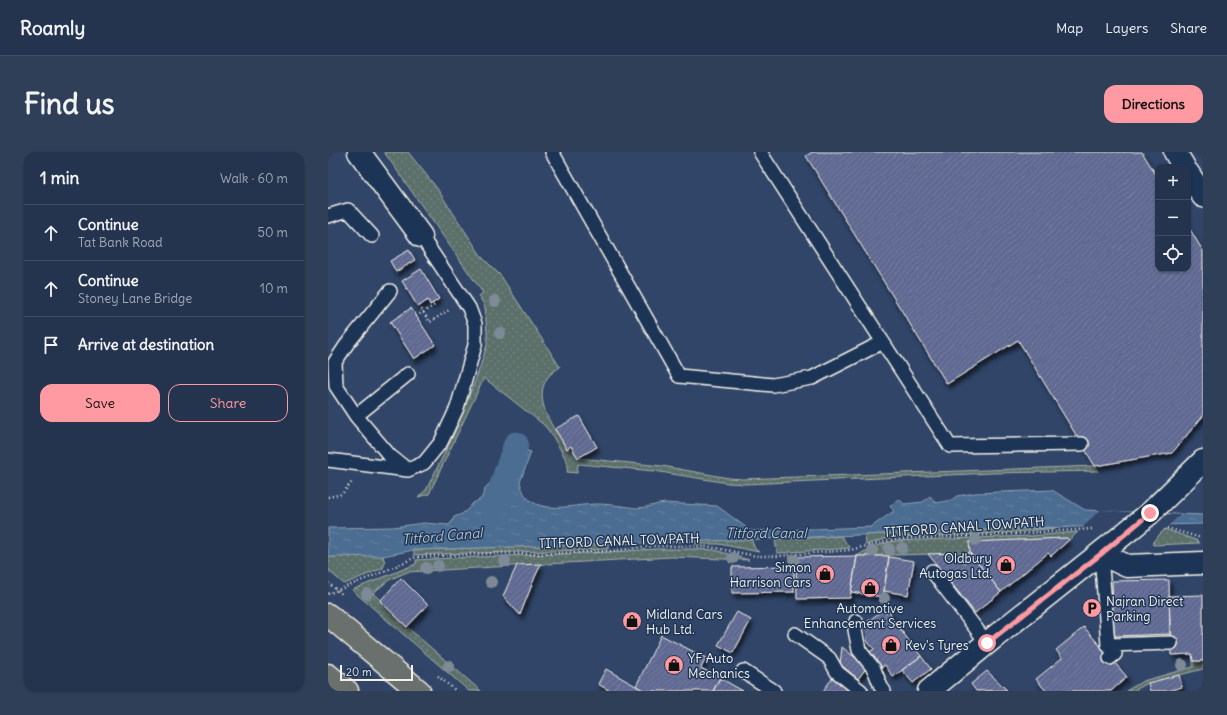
<!DOCTYPE html>
<html lang="en">
<head>
<meta charset="utf-8">
<style>
  body { margin:0; font-family:Delius,sans-serif; background:#303f58; color:#f1f3f6 }
  .controls { position:absolute; right:12px; top:12px; display:grid; overflow:hidden; border-radius:8px; box-shadow:0 1px 3px #0004 }
  .controls button { width:36px; height:36px; display:grid; place-items:center; padding:0; border:0; border-bottom:1px solid #414f66; background:#24344e; color:#f1f3f6; font:20px sans-serif }
  .scale { position:absolute; left:12px; bottom:10px; width:73px; box-sizing:border-box; padding-left:4px; border:2px solid #f4f1e8; border-top:0; font-size:11px; line-height:14px; white-space:nowrap; color:#f4f1e8; -webkit-text-stroke:3px #1d3557; paint-order:stroke }
  .stop { position:absolute; width:12px; height:12px; margin:-9px; border:3px solid #ff9aa2; border-radius:50%; background:#fff }
  .stop.end { background:#ff9aa2; border-color:#fff; box-shadow:0 1px 4px #0008 }
  .list { margin:0; padding:0; list-style:none }
  h2 { display:flex; justify-content:space-between; align-items:center; height:52px; margin:0; padding:0 16px; font-size:17px }
  h2 small { font-size:13px; font-weight:400; color:#a3aab6 }
  .list li { display:grid; grid-template-columns:26px 1fr auto; gap:12px; align-items:center; box-sizing:border-box; height:56px; padding:0 16px; border-top:1px solid #414f66 }
  .list b { display:block; font-size:15px; white-space:nowrap }
  .list p { margin:0; font-size:13px; white-space:nowrap; color:#a3aab6 }
  .list em { font-size:13px; font-style:normal; color:#a3aab6 }
  .actions { display:flex; gap:8px; padding:12px 16px }
  .actions a { flex:1; padding:9px 0; border:1px solid #ff9aa2; border-radius:12px; text-align:center; font-size:14px; color:#ff9aa2 }
  .actions .main { background:#ff9aa2; color:#111 }
  .icon { flex:none; width:22px; height:22px; fill:none; stroke:currentColor; stroke-width:2; stroke-linecap:round; stroke-linejoin:round }
  .map { position:relative; flex:none; width:875px; height:539px; overflow:hidden; border-radius:12px }
  header { display:flex; align-items:center; gap:24px; box-sizing:border-box; height:56px; padding:0 20px; background:#24344e; border-bottom:1px solid #414f66 }
  header strong { font-size:19px }
  nav { display:flex; gap:22px; margin-inline-start:auto; font-size:14px }
  .intro { display:flex; align-items:center; justify-content:space-between; box-sizing:border-box; height:96px; padding:0 24px }
  h1 { margin:0; font-size:28px }
  .button { padding:10px 18px; border-radius:12px; background:#ff9aa2; color:#111; font-size:14px; font-weight:700 }
  main { display:flex; gap:24px; padding:0 24px }
  aside { flex:1; background:#24344e; border-radius:12px; box-shadow:0 1px 3px #0004 }
  .map>svg:first-child { display:block }
  .grass { fill:url(#grass-dots); stroke:#a8b0aa }
  .water { fill:url(#water-ripples); stroke:#8fa2b4 }
  .pier { fill:#304568 }
  .lines { fill:none; stroke-linecap:round; stroke-linejoin:round }
  .canal { stroke:#4b6d91; stroke-width:25 }
  .building { fill:url(#building-hatch); stroke:#f4f1e8; filter:url(#shadow) }
  .service-casing { stroke:#f4f1e8; stroke-width:16 }
  .minor-casing { stroke:#f4f1e8; stroke-width:25 }
  .tertiary-casing { stroke:#f4f1e8; stroke-width:25 }
  .motorway-casing { stroke:#f4f1e8; stroke-width:25 }
  .path { stroke:#f4f1e8; stroke-width:2.5; stroke-dasharray:1 3; stroke-linecap:butt }
  .service { stroke:#1d3557; stroke-width:13 }
  .minor { stroke:#1d3557; stroke-width:22 }
  .tertiary { stroke:#1d3557; stroke-width:22 }
  .motorway { stroke:#6b706d; stroke-width:22 }
  .tertiary-bridge-casing { stroke:#f4f1e8; stroke-width:25; stroke-linecap:butt }
  .path-bridge { stroke:#f4f1e8; stroke-width:2.5; stroke-dasharray:1 3; stroke-linecap:butt }
  .tertiary-bridge { stroke:#1d3557; stroke-width:22 }
  .tree { fill:#7e8b96 }
  .route { stroke:#ff9aa2; stroke-width:5 }
  .labels { text-anchor:middle; dominant-baseline:central; stroke-width:3; stroke-linejoin:round; paint-order:stroke }
  .street-label { font-size:13px; fill:#f4f1e8; stroke:#1d3557 }
  .poi-label { font-size:13px; fill:#f4f1e8; stroke:#1d3557; text-anchor:start }
  .water-label { font-size:14px; font-style:italic; fill:#b9c3ca; stroke:#1d3557 }
</style>
</head>
<body>
<header>
<strong>Roamly</strong>
<nav><a>Map</a><a>Layers</a><a>Share</a></nav>
</header>
<div class="intro"><h1>Find us</h1><a class="button">Directions</a></div>
<main>
<aside>
<h2>1 min<small>Walk · 60 m</small></h2>
<ul class="list">
<li><svg class="icon" aria-label="ahead" viewBox="0 0 24 24"><path d="M12 20V5M6 11l6-6 6 6"/></svg><div><b>Continue</b><p>Tat Bank Road</p></div><em>50 m</em></li>
<li><svg class="icon" aria-label="ahead" viewBox="0 0 24 24"><path d="M12 20V5M6 11l6-6 6 6"/></svg><div><b>Continue</b><p>Stoney Lane Bridge</p></div><em>10 m</em></li>
<li><svg class="icon" aria-label="arrive" viewBox="0 0 24 24"><path d="M6 21V4h12l-3 4 3 4H6"/></svg><div><b>Arrive at destination</b></div></li>
</ul>
<div class="actions"><a class="main">Save</a><a>Share</a></div>
</aside>
<div class="map">
<svg width="875" height="539" viewBox="0 0 875 539">
  <defs>
    <pattern id="grass-dots" width="8" height="8" patternUnits="userSpaceOnUse"><rect width="8" height="8" fill="#5b6f6b"/><path d="M2 2h.1M6 6h.1" fill="none" stroke="#738480" stroke-width="1.8" stroke-linecap="round"/></pattern>
    <pattern id="water-ripples" width="26" height="14" patternUnits="userSpaceOnUse"><rect width="26" height="14" fill="#4b6d91"/><path d="M2 4q2-2 4 0t4 0M15 11q2-2 4 0t4 0" fill="none" stroke="#6682a0"/></pattern>
    <pattern id="building-hatch" width="6" height="6" patternUnits="userSpaceOnUse"><rect width="6" height="6" fill="#5e6991"/><path d="M-1 1l2-2M0 6l6-6M5 7l2-2" fill="none" stroke="#767fa0"/></pattern>
    <filter id="shadow"><feDropShadow dx="2.5" dy="4.5" stdDeviation="2" flood-color="#0009"/></filter>
  </defs>
  <rect width="100%" height="100%" fill="#304568"/>
  <filter id="ink" filterUnits="userSpaceOnUse"><feTurbulence type="fractalNoise" baseFrequency=".025" numOctaves="2"/><feDisplacementMap in="SourceGraphic" scale="8" xChannelSelector="R" yChannelSelector="G"/><feConvolveMatrix kernelMatrix="1 2 1 2 8 2 1 2 1" color-interpolation-filters="sRGB"/></filter>
  <g filter="url(#ink)">
    <path class="grass" d="M 56,0 L 80,0 L 108,35 L 154,105 L 173,124 L 232,215 C 228,218 223,221 220,225 C 203,248 227,277 238,297 L 243,294 L 250,306 L 334,314 L 401,326 L 414,327 L 767,314 L 771,319 L 665,321 L 418,332 L 400,331 L 326,319 L 250,312 L 249,321 L 239,320 L 240,311 L 224,283 L 216,273 L 156,226 L 101,342 L 90,345 L 98,338 L 126,282 L 149,224 L 159,193 L 159,181 L 157,155 L 151,144 L 155,141 Z
      M 741,375 L 676,381 L 566,385 L 556,387 L 538,393 L 537,383 Z
      M 837,377 L 870,389 L 872,391 L 825,393 L 826,388 Z
      M 750,380 L 741,388 L 739,386 L 642,390 L 642,401 L 529,404 C 541,396 552,392 566,389 L 703,384 Z
      M 513,384 L 522,396 L 449,401 L 447,387 Z
      M 423,387 L 427,397 L 431,400 L 391,392 L 367,392 L 365,389 Z
      M 280,392 L 280,397 C 215,400 151,400 86,403 L 86,398 Z
      M 329,397 L 367,397 L 386,398 L 421,408 L 343,405 L 79,420 L 61,428 L 45,441 L 79,475 L 153,539 L 141,539 L 24,438 L 88,412 L 88,408 C 168,403 249,403 329,397 Z
      M 46,403 L 55,404 L 57,411 L 55,416 L 16,432 L 0,418 L 0,405 Z
      M 865,509 L 875,509 L 875,517 L 820,531 L 805,539 L 798,539 L 815,529 L 865,515 Z"/>
    <path class="water" d="M 194,297 L 203,300 L 192,330 C 199,368 244,352 269,352 C 277,352 286,353 294,354 C 299,354 304,356 309,356 C 319,356 327,352 337,351 L 389,354 L 423,379 L 543,375 L 566,359 L 562,354 L 571,347 L 576,352 L 595,350 L 602,344 L 608,351 L 623,348 L 629,344 L 647,341 L 724,338 L 757,358 L 875,363 L 875,372 L 703,376 L 410,388 L 117,397 L 86,398 L 55,404 L 0,405 L 0,376 L 65,375 L 96,371 L 120,373 L 124,370 L 126,365 L 134,362 L 140,357 L 145,351 L 153,347 L 158,335 L 164,329 L 171,327 L 184,328 L 186,325 C 185,315 188,306 194,297 Z"/>
    <path class="pier" d="M 772,358 L 852,363 L 839,375 L 753,377 Z
      M 0,436 L 38,469 L 114,539 L 29,539 L 0,515 Z"/>
    <g class="lines">
      <path class="canal" d="M 165,359 L 188,292"/>
    </g>
    <path class="building" d="M 484,0 L 814,0 L 830,26 L 830,117 L 860,117 L 860,74 L 875,99 L 875,264 L 844,301 L 767,314 L 690,188 L 619,232 L 478,4 Z
      M 81,98 L 87,108 L 68,120 L 62,109 Z
      M 93,117 L 111,147 L 102,153 L 100,148 L 90,155 L 74,129 Z
      M 83,156 L 107,193 L 86,207 L 62,170 Z
      M 251,264 L 269,295 L 250,306 L 243,294 L 239,297 L 227,277 Z
      M 739,386 L 741,388 L 723,404 L 720,401 L 673,440 L 642,401 L 641,390 Z
      M 628,401 L 636,411 L 639,409 L 633,401 L 642,401 L 673,440 L 647,461 L 600,402 Z
      M 529,404 L 522,446 L 469,447 L 468,405 Z
      M 529,404 L 561,404 L 555,445 L 523,440 Z
      M 561,405 L 586,409 L 580,443 L 556,439 Z
      M 213,412 L 207,425 L 192,463 L 175,444 L 189,413 Z
      M 466,414 L 466,440 L 404,441 L 404,415 Z
      M 73,426 L 100,453 L 79,475 L 52,449 Z
      M 841,428 L 842,482 L 786,484 L 784,429 Z
      M 875,443 L 875,509 L 865,509 L 864,502 L 843,503 L 841,444 Z
      M 555,458 L 557,461 L 561,458 L 565,468 L 593,504 L 565,525 L 557,513 L 552,517 L 540,501 L 546,497 L 539,489 L 538,475 L 542,472 L 540,469 Z
      M 409,460 L 423,468 L 405,501 L 390,493 Z
      M 756,475 L 799,525 L 783,539 L 718,539 L 708,527 L 734,506 L 728,498 Z
      M 333,483 L 378,506 L 373,516 L 392,526 L 385,539 L 317,539 L 308,534 Z
      M 514,495 L 539,515 L 530,527 L 512,512 Z
      M 593,504 L 603,517 L 585,531 L 574,518 Z
      M 278,517 L 297,528 L 317,539 L 282,539 L 270,532 Z
      M 659,519 L 679,538 L 648,539 L 643,532 Z
      M 851,523 L 854,535 L 839,539 L 822,539 L 820,531 Z
      M 505,525 L 520,537 L 518,539 L 495,539 Z
      M 392,526 L 415,539 L 385,539 Z"/>
    <g class="lines">
      <g class="service-casing">
        <path id="service" d="M 224,0 L 351,224 L 445,233 L 484,226 L 555,190
          M 432,0 L 622,294 L 754,292
          M 0,64 L 20,58 L 44,84
          M 62,139 L 19,192 L 7,210 L 8,234 L 28,264 L 62,304 L 80,318
          M 28,264 L 80,222
          M 0,308 L 80,318 L 96,311 L 113,290 L 129,256 L 147,193 L 147,172 L 141,156 L 93,84
          M 773,402 L 780,493 L 787,502 L 782,506
          M 604,419 L 659,491
          M 528,469 L 527,478 L 531,498 L 546,517 L 553,535 L 556,539
          M 467,482 L 501,506 L 509,520 L 533,539
          M 780,493 L 843,491
          M 415,519 L 446,539"/>
      </g>
      <g class="minor-casing">
        <path id="minor" d="M 31,0 L 93,84
          M 847,0 L 856,15
          M 860,21 L 875,44
          M 773,402 L 799,414 L 875,411"/>
      </g>
      <g class="tertiary-casing">
        <path id="tertiary" d="M 822,361 L 875,309
          M 601,539 L 659,491 L 800,379"/>
      </g>
      <g class="motorway-casing">
        <path id="motorway" d="M 0,463 L 91,539
          M 0,523 L 19,539"/>
      </g>
      <path class="path" d="M 91,154 L 102,170 L 121,158
        M 88,164 L 107,153 L 105,151
        M 0,345 L 14,342 L 24,330
        M 839,376 L 873,386
        M 57,419 L 88,405 L 174,401 L 205,402 L 282,399 L 325,394 L 361,394 L 382,395 L 428,404 L 450,404 L 522,398 L 567,387 L 684,382 L 764,377
        M 0,431 L 15,443
        M 110,524 L 128,539"/>
      <use href="#service" class="service"/>
      <use href="#minor" class="minor"/>
      <use href="#tertiary" class="tertiary"/>
      <use href="#motorway" class="motorway"/>
      <g class="tertiary-bridge-casing">
        <path id="tertiary-bridge" d="M 800,379 L 822,361"/>
      </g>
      <path class="path-bridge" d="M 0,442 L 57,419"/>
      <use href="#tertiary-bridge" class="tertiary-bridge"/>
    </g>
    <g class="tree">
      <circle cx="167" cy="149" r="6"/>
      <circle cx="172" cy="181" r="6"/>
      <circle cx="648" cy="388" r="6"/>
      <circle cx="574" cy="396" r="6"/>
      <circle cx="561" cy="397" r="6"/>
      <circle cx="544" cy="399" r="6"/>
      <circle cx="405" cy="406" r="6"/>
      <circle cx="466" cy="408" r="6"/>
      <circle cx="177" cy="409" r="6"/>
      <circle cx="110" cy="414" r="6"/>
      <circle cx="98" cy="416" r="6"/>
      <circle cx="163" cy="430" r="6"/>
      <circle cx="39" cy="442" r="6"/>
      <circle cx="556" cy="446" r="6"/>
      <circle cx="854" cy="513" r="6"/>
      <circle cx="121" cy="514" r="6"/>
    </g>
  </g>
  <g class="lines" filter="url(#ink)">
    <path class="route" d="M 659,491 L 773,402 L 822,361"/>
  </g>
  <defs>
    <g id="shop-disc" transform="scale(1)"><circle r="9.5" fill="#ff9aa2" stroke="#1d3557"/><path d="M-5-2.5h2.3a2.7 3.5 0 0 1 5.4 0H5L5.5 6h-11ZM-1.5-2.5h3a1.5 2.3 0 0 0-3 0Z" fill="#111"/></g>
    <g id="parking-disc" transform="scale(1)"><circle r="9.5" fill="#ff9aa2" stroke="#1d3557"/><path d="M-3.5-5.5H1a3.5 3.5 0 0 1 0 7H-1V5.5H-3.5ZM-1-3.4V-.6H.8a1.4 1.4 0 0 0 0-2.8Z" fill="#111"/></g>
  </defs>
  <g fill-rule="evenodd">
    <use href="#shop-disc" x="678" y="413"/>
    <use href="#shop-disc" x="497" y="422"/>
    <use href="#shop-disc" x="542" y="436"/>
    <use href="#parking-disc" x="764" y="456"/>
    <use href="#shop-disc" x="304" y="469"/>
    <use href="#shop-disc" x="563" y="493"/>
    <use href="#shop-disc" x="346" y="513"/>
  </g>
  <g class="labels">
    <g class="street-label">
      <text transform="translate(636 375) rotate(-4)">TITFORD CANAL TOWPATH</text>
      <text transform="translate(291 389) rotate(-2)">TITFORD CANAL TOWPATH</text>
    </g>
    <g class="poi-label">
      <text x="664" y="406" text-anchor="end">Oldbury<tspan x="664" dy="15">Autogas Ltd.</tspan></text>
      <text x="483" y="415" text-anchor="end">Simon<tspan x="483" dy="15">Harrison Cars</tspan></text>
      <text x="778" y="449">Najran Direct<tspan x="778" dy="15">Parking</tspan></text>
      <text x="542" y="456" text-anchor="middle">Automotive<tspan x="542" dy="15">Enhancement Services</tspan></text>
      <text x="318" y="462">Midland Cars<tspan x="318" dy="15">Hub Ltd.</tspan></text>
      <text x="577" y="493">Kev's Tyres</text>
      <text x="360" y="506">YF Auto<tspan x="360" dy="15">Mechanics</tspan></text>
    </g>
    <g class="water-label">
      <text x="438" y="381">Titford Canal</text>
      <text transform="translate(114 384) rotate(-5)">Titford Canal</text>
    </g>
  </g>
</svg>
<div class="controls">
<button>+</button>
<button>−</button>
<button><svg class="icon" aria-label="locate" viewBox="0 0 24 24"><circle cx="12" cy="12" r="6"/><path d="M12 2v4M12 18v4M2 12h4M18 12h4"/></svg></button>
</div>
<div class="scale">20 m</div>
<div class="stop" style="left:659px;top:491px"></div>
<div class="stop end" style="left:822px;top:361px"></div>
</div>
</main>
</body>
</html>
